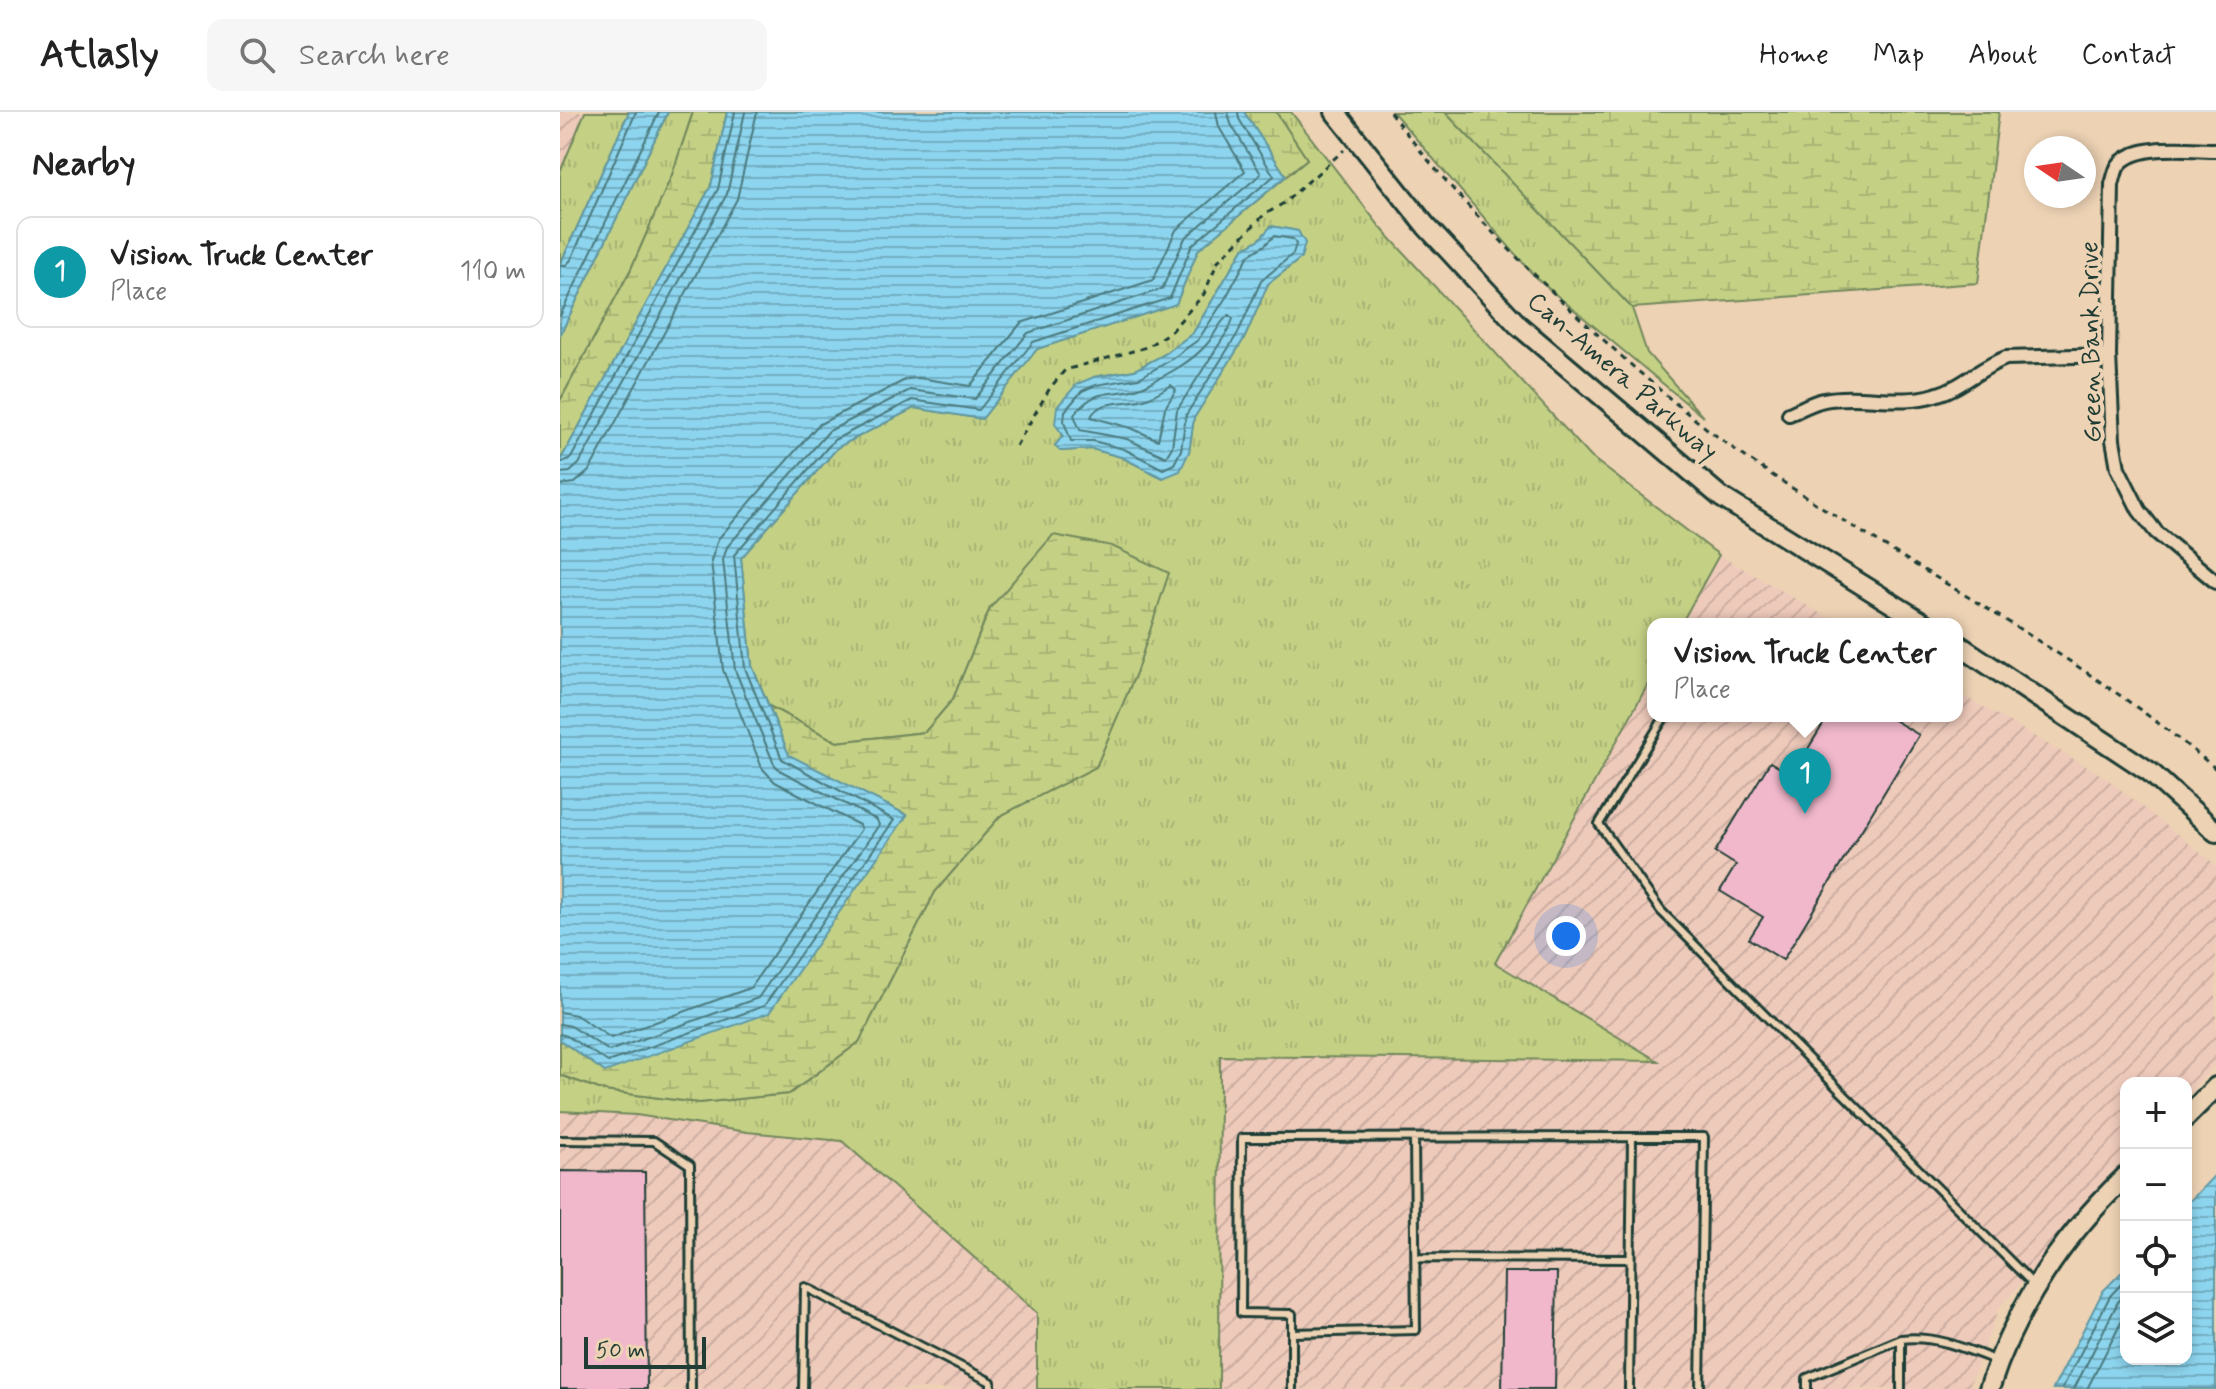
<!DOCTYPE html>
<html lang="en">
<head>
<meta charset="utf-8">
<style>
  body { margin:0; font-family:Mynerve,sans-serif; background:#f6f6f6; color:#222 }
  .controls { position:absolute; right:24px; bottom:24px; display:grid; overflow:hidden; border-radius:16px; box-shadow:0 4px 12px #0003 }
  .controls button { width:72px; height:72px; display:grid; place-items:center; padding:0; border:0; border-bottom:2px solid #e0e0e0; background:#fff; color:#222; font:40px sans-serif }
  .compass { position:absolute; left:1464px; top:24px; width:72px; height:72px; border-radius:50%; background:#fff; box-shadow:0 4px 12px #0003; rotate:283deg }
  .scale { position:absolute; left:24px; bottom:20px; width:122px; box-sizing:border-box; padding-left:8px; border:4px solid #1f3d34; border-top:0; font-size:22px; line-height:28px; white-space:nowrap; color:#1f3d34; -webkit-text-stroke:6px #edd2b4; paint-order:stroke }
  .you { position:absolute; left:1006px; top:824px; width:28px; height:28px; margin:-20px; border:6px solid #fff; border-radius:50%; background:#1a73e8; box-shadow:0 0 0 12px #1a73e833 }
  .badge { display:grid; place-items:center; width:52px; height:52px; border-radius:50%; background:#1f6fb2; color:#fff; font-size:26px; font-weight:700 }
  .pin { position:absolute; translate:-50% -66px; filter:drop-shadow(0 2px 4px #0008) }
  .pin::after { content:''; position:absolute; top:42px; width:28px; height:24px; background:inherit; clip-path:polygon(0 0,100% 0,50% 100%) }
  .popup { position:absolute; left:1087px; top:506px; width:316px; height:104px; box-sizing:border-box; display:grid; place-content:center; border-radius:16px; background:#fff; filter:drop-shadow(0 2px 6px #0005); font-size:26px; white-space:nowrap; color:#767676 }
  .popup b { font-size:30px; color:#222 }
  .popup::after { content:''; position:absolute; left:50%; top:100%; margin-left:-16px; border:16px solid transparent; border-top-color:#fff }
  .list { margin:0; padding:0; list-style:none }
  h2 { display:flex; justify-content:space-between; align-items:center; height:104px; margin:0; padding:0 32px; font-size:34px }
  h2 small { font-size:26px; font-weight:400; color:#767676 }
  .list li { display:grid; grid-template-columns:52px 1fr auto; gap:24px; align-items:center; box-sizing:border-box; height:112px; margin:0 16px 16px; padding:0 16px; border:2px solid #e0e0e0; border-radius:16px }
  .list b { display:block; font-size:30px; white-space:nowrap }
  .list p { margin:0; font-size:26px; white-space:nowrap; color:#767676 }
  .list em { font-size:26px; font-style:normal; color:#767676 }
  .icon { flex:none; width:44px; height:44px; fill:none; stroke:currentColor; stroke-width:2; stroke-linecap:round; stroke-linejoin:round }
  .map { position:relative; flex:none; width:1656px; height:1277px; overflow:hidden }
  header { display:flex; align-items:center; gap:48px; box-sizing:border-box; height:112px; padding:0 40px; background:#fff; border-bottom:2px solid #e0e0e0 }
  header strong { font-size:38px }
  nav { display:flex; gap:44px; margin-inline-start:auto; font-size:28px }
  .search { width:560px; height:72px; background:#f6f6f6; display:flex; align-items:center; gap:20px; box-sizing:border-box; padding:0 28px; border-radius:16px; color:#767676; font-size:30px }
  main { display:flex }
  aside { flex:1; background:#fff }
  .map>svg:first-child { display:block }
  .industrial { fill:url(#industrial-furrows) }
  .grass { fill:url(#grass-tufts); stroke:#72875c; stroke-width:2; fill-rule:evenodd }
  .wetland { fill:url(#wetland-marsh); stroke:#72875c; stroke-width:2 }
  .water { fill:url(#water-rules); stroke:#6198a4; stroke-width:2 }
  .lines { fill:none; stroke-linecap:round; stroke-linejoin:round }
  .shore { stroke:#4b7a7e; stroke-width:2 }
  .building { fill:#f1b8cc; stroke:#1f3d34; stroke-width:2 }
  .lane-casing { stroke:#1f3d34; stroke-width:12 }
  .street-casing { stroke:#1f3d34; stroke-width:18 }
  .secondary-casing { stroke:#1f3d34; stroke-width:24 }
  .path { stroke:#1f3d34; stroke-width:3; stroke-dasharray:6 6; stroke-linecap:butt }
  .lane { stroke:#edd2b4; stroke-width:6 }
  .street { stroke:#edd2b4; stroke-width:12 }
  .secondary { stroke:#edd2b4; stroke-width:18 }
  .labels { text-anchor:middle; dominant-baseline:central; stroke-width:8; stroke-linejoin:round; paint-order:stroke }
  .street-label { font-size:26px; fill:#1f3d34; stroke:#edd2b4 }
</style>
</head>
<body>
<header>
<strong>Atlasly</strong>
<div class="search"><svg class="icon" aria-label="search" viewBox="0 0 24 24"><circle cx="10" cy="10" r="6"/><path d="M15 15l6 6"/></svg>Search here</div>
<nav><a>Home</a><a>Map</a><a>About</a><a>Contact</a></nav>
</header>
<main>
<aside>
<h2>Nearby<small></small></h2>
<ul class="list">
<li><span class="badge" style="background:#0f9aa8">1</span><div><b>Vision Truck Center</b><p>Place</p></div><em>110 m</em></li>
</ul>
</aside>
<div class="map">
<svg width="1656" height="1277" viewBox="0 0 1656 1277">
  <defs>
    <pattern id="industrial-furrows" width="10" height="10" patternUnits="userSpaceOnUse" patternTransform="scale(2)"><rect width="10" height="10" fill="#eecabb"/><path d="M-1 1l2-2M0 10L10 0M9 11l2-2" fill="none" stroke="#ccaea1"/></pattern>
    <pattern id="grass-tufts" width="24" height="20" patternUnits="userSpaceOnUse" patternTransform="scale(2)"><rect width="24" height="20" fill="#c4d185"/><path d="M3 7l-1-3M5 7V3M7 7l1-3M15 17l-1-3M17 17v-4M19 17l1-3" fill="none" stroke="#a8b473"/></pattern>
    <pattern id="wetland-marsh" width="20" height="14" patternUnits="userSpaceOnUse" patternTransform="scale(2)"><rect width="20" height="14" fill="#c4d185"/><path d="M1 5h8M5 5V1M11 12h8M15 12V8" fill="none" stroke="#a8b473"/></pattern>
    <pattern id="water-rules" width="6" height="5" patternUnits="userSpaceOnUse" patternTransform="scale(2)"><rect width="6" height="5" fill="#8dd5ee"/><path d="M0 2.5h6" fill="none" stroke="#73aec2"/></pattern>
  </defs>
  <rect width="100%" height="100%" fill="#edd2b4"/>
  <filter id="ink" filterUnits="userSpaceOnUse"><feTurbulence type="fractalNoise" baseFrequency=".0125" numOctaves="2"/><feDisplacementMap in="SourceGraphic" scale="16" xChannelSelector="R" yChannelSelector="G"/><feConvolveMatrix kernelMatrix="1 2 1 2 8 2 1 2 1" color-interpolation-filters="sRGB"/></filter>
  <g filter="url(#ink)">
    <path class="industrial" d="M 0,0 L 25,0 L 0,60 Z
      M 1159,443 L 1279,512 L 1121,512 Z
      M 1093,563 L 1093,604 L 1397,604 L 1397,580 L 1543,664 L 1656,753 L 1656,951 L 1626,985 L 1626,971 L 1566,971 L 1566,1053 L 1439,1196 L 1408,1277 L 659,1277 L 660,944 L 1096,949 L 935,852 Z
      M 0,999 L 76,1003 L 187,1020 L 282,1029 L 477,1201 L 477,1277 L 0,1277 Z"/>
    <path class="grass" d="M 25,0 L 69,0 L 0,153 L 0,60 Z
      M 108,0 L 133,0 L 112,63 L 71,157 L 0,289 L 0,223 Z
      M 716,0 L 731,0 L 821,116 L 1031,345 L 1159,443 L 1121,512 L 1093,512 L 1093,563 L 935,851 L 1098,949 L 660,944 L 659,1277 L 477,1277 L 477,1201 L 282,1029 L 187,1020 L 76,1003 L 0,999 L 0,963 L 45,979 L 139,991 L 229,982 L 299,930 L 375,780 L 440,704 L 536,654 L 576,561 L 608,461 L 430,496 L 393,587 L 365,620 L 277,630 L 209,594 L 192,554 L 181,446 L 278,335 L 354,296 L 422,307 L 477,237 L 616,192 L 638,138 L 747,47 ZM 711,114 L 738,119 L 741,146 L 708,172 L 685,225 L 634,306 L 629,340 L 603,366 L 561,345 L 532,337 L 501,339 L 496,334 L 534,265 L 575,258 L 605,242 L 633,221 L 683,137 L 700,127 Z
      M 833,0 L 885,0 L 1072,196 L 1087,241 L 1143,305 L 976,166 Z"/>
    <path class="wetland" d="M 133,0 L 167,0 L 151,74 L 0,349 L 0,289 L 71,157 L 112,63 Z
      M 684,0 L 716,0 L 747,47 L 726,64 Z
      M 885,0 L 1439,0 L 1418,171 L 1072,196 Z
      M 493,423 L 552,434 L 609,461 L 576,561 L 536,655 L 440,704 L 375,780 L 299,930 L 229,982 L 139,991 L 45,979 L 0,963 L 0,928 L 45,960 L 347,703 L 229,644 L 209,594 L 277,630 L 365,620 L 393,587 L 430,496 Z"/>
    <path class="water" d="M 69,0 L 108,0 L 0,223 L 0,153 Z
      M 167,0 L 684,0 L 726,64 L 638,138 L 616,192 L 477,237 L 422,307 L 354,296 L 278,335 L 181,446 L 192,554 L 229,643 L 347,703 L 209,901 L 45,960 L 0,928 L 0,349 L 151,74 Z
      M 711,114 L 738,119 L 745,131 L 741,146 L 708,172 L 685,225 L 634,306 L 629,340 L 620,359 L 603,366 L 561,345 L 532,337 L 500,339 L 495,334 L 503,323 L 495,312 L 497,295 L 517,272 L 534,265 L 575,258 L 605,242 L 633,221 L 683,137 L 700,127 Z
      M 1656,1062 L 1656,1277 L 1493,1277 L 1543,1179 L 1566,1156 L 1566,1247 L 1626,1247 L 1626,1093 Z"/>
    <g class="lines">
      <path class="shore" d="M 714,124 L 733,127 L 736,132 L 733,142 L 701,169 L 678,221 L 626,303 L 621,338 L 614,352 L 603,357 L 564,337 L 533,329 L 511,329 L 504,310 L 505,299 L 522,279 L 536,273 L 579,266 L 609,249 L 638,228 L 665,187 L 689,143 L 705,133 Z
        M 0,153 L 6,153 L 11,148 L 76,0
        M 669,203 L 673,207 L 669,217 L 617,298 L 612,335 L 606,345 L 567,327 L 520,318 L 514,303 C 539,270 556,288 586,273 C 606,263 632,250 647,232 C 655,223 659,210 669,203 Z
        M 0,204 L 99,0
        M 611,273 L 616,278 L 605,296 L 598,328 L 571,316 L 531,305 C 539,286 570,293 587,286 C 595,283 603,278 611,273 Z
        M 0,351 L 11,346 L 158,77 L 175,0
        M 0,361 L 10,360 L 19,352 L 167,82 L 185,0
        M 0,373 L 15,371 L 29,359 L 177,87 L 197,0
        M 0,900 L 16,903 L 51,926 L 190,876 L 301,717 L 299,713 L 215,670 L 202,656 L 163,558 L 151,449 L 158,427 L 258,313 L 347,267 L 359,266 L 410,274 L 461,211 L 593,168 L 616,118 L 685,59 L 659,15 L 656,0
        M 0,912 L 11,914 L 49,939 L 198,886 L 319,713 L 317,708 L 221,659 L 214,652 L 175,558 L 163,448 L 167,435 L 269,319 L 350,278 L 415,287 L 468,221 L 602,177 L 625,126 L 701,62 L 671,12 L 668,0
        M 0,922 L 7,924 L 48,950 L 204,894 L 334,708 L 222,647 L 185,556 L 174,443 L 274,328 L 352,288 L 419,298 L 473,230 L 610,186 L 632,133 L 714,64 L 679,7 L 678,0
        M 1502,1277 L 1550,1184 L 1566,1167
        M 1514,1277 L 1558,1190 L 1566,1182
        M 1527,1277 L 1566,1201"/>
    </g>
    <path class="building" d="M 1268,604 L 1327,604 L 1359,623 L 1223,848 L 1189,827 L 1203,805 L 1160,779 L 1176,753 L 1155,740 L 1210,650 L 1232,663 Z
      M 0,1059 L 85,1060 L 87,1277 L 0,1277 Z
      M 944,1160 L 997,1160 L 995,1277 L 942,1277 Z"/>
    <g class="lines">
      <g class="lane-casing">
        <path id="lane" d="M 1105,604 L 1039,712 L 1101,799 L 1475,1174
          M 1072,1025 L 1144,1025 L 1140,1277
          M 0,1028 L 94,1029 L 130,1053 L 131,1277
          M 856,1146 L 1070,1147
          M 732,1221 L 732,1202 L 681,1201 L 682,1026 L 1072,1025 L 1069,1277
          M 1341,1227 L 1341,1277
          M 243,1277 L 245,1175 L 431,1270 L 431,1277
          M 732,1277 L 732,1221 L 856,1218 L 854,1026
          M 1247,1277 L 1247,1266 L 1341,1227 C 1374,1223 1404,1236 1435,1248"/>
      </g>
      <g class="street-casing">
        <path id="street" d="M 1656,38 C 1630,38 1575,30 1558,54 C 1555,59 1554,67 1552,72 L 1549,243 L 1553,328 L 1558,356 L 1579,398 L 1596,420 L 1656,470
          M 1229,302 C 1240,298 1252,290 1264,288 C 1300,281 1339,294 1375,283 C 1402,276 1420,255 1446,246 L 1549,243"/>
      </g>
      <g class="secondary-casing">
        <path id="secondary" d="M 775,0 L 866,114 L 958,213 L 1161,385 L 1365,512
          M 1397,532 L 1590,660 L 1656,720
          M 1626,1005 L 1656,975
          M 1429,1277 C 1456,1194 1503,1124 1566,1064"/>
      </g>
      <path class="path" d="M 830,0 C 891,81 961,152 1035,220 C 1083,264 1131,307 1184,344 C 1340,451 1511,535 1656,657
        M 456,334 L 490,276 L 505,258 L 587,235 L 611,219 L 644,182 L 658,149 L 704,103 L 724,91 L 784,38"/>
      <use href="#lane" class="lane"/>
      <use href="#street" class="street"/>
      <use href="#secondary" class="secondary"/>
    </g>
  </g>
  <g class="labels">
    <g class="street-label">
      <text transform="translate(1532 230) rotate(-91)">Green Bank Drive</text>
      <text transform="translate(1062 265) rotate(41)">Can-Amera Parkway</text>
    </g>
  </g>
</svg>
<div class="controls">
<button>+</button>
<button>−</button>
<button><svg class="icon" aria-label="locate" viewBox="0 0 24 24"><circle cx="12" cy="12" r="6"/><path d="M12 2v4M12 18v4M2 12h4M18 12h4"/></svg></button>
<button><svg class="icon" aria-label="layers" viewBox="0 0 24 24"><path d="M12 4l9 5-9 5-9-5zM3 14l9 5 9-5"/></svg></button>
</div>
<svg class="compass" viewBox="-18 -18 36 36"><path d="M0-13l5 13h-10z" fill="#e53935"/><path d="M0 13l5-13h-10z" fill="#767676"/></svg>
<div class="scale">50 m</div>
<div class="you"></div>
<div class="pin badge" style="left:1245px;top:702px;background:#0f9aa8">1</div>
<div class="popup"><b>Vision Truck Center</b>Place</div>
</div>
</main>
</body>
</html>
